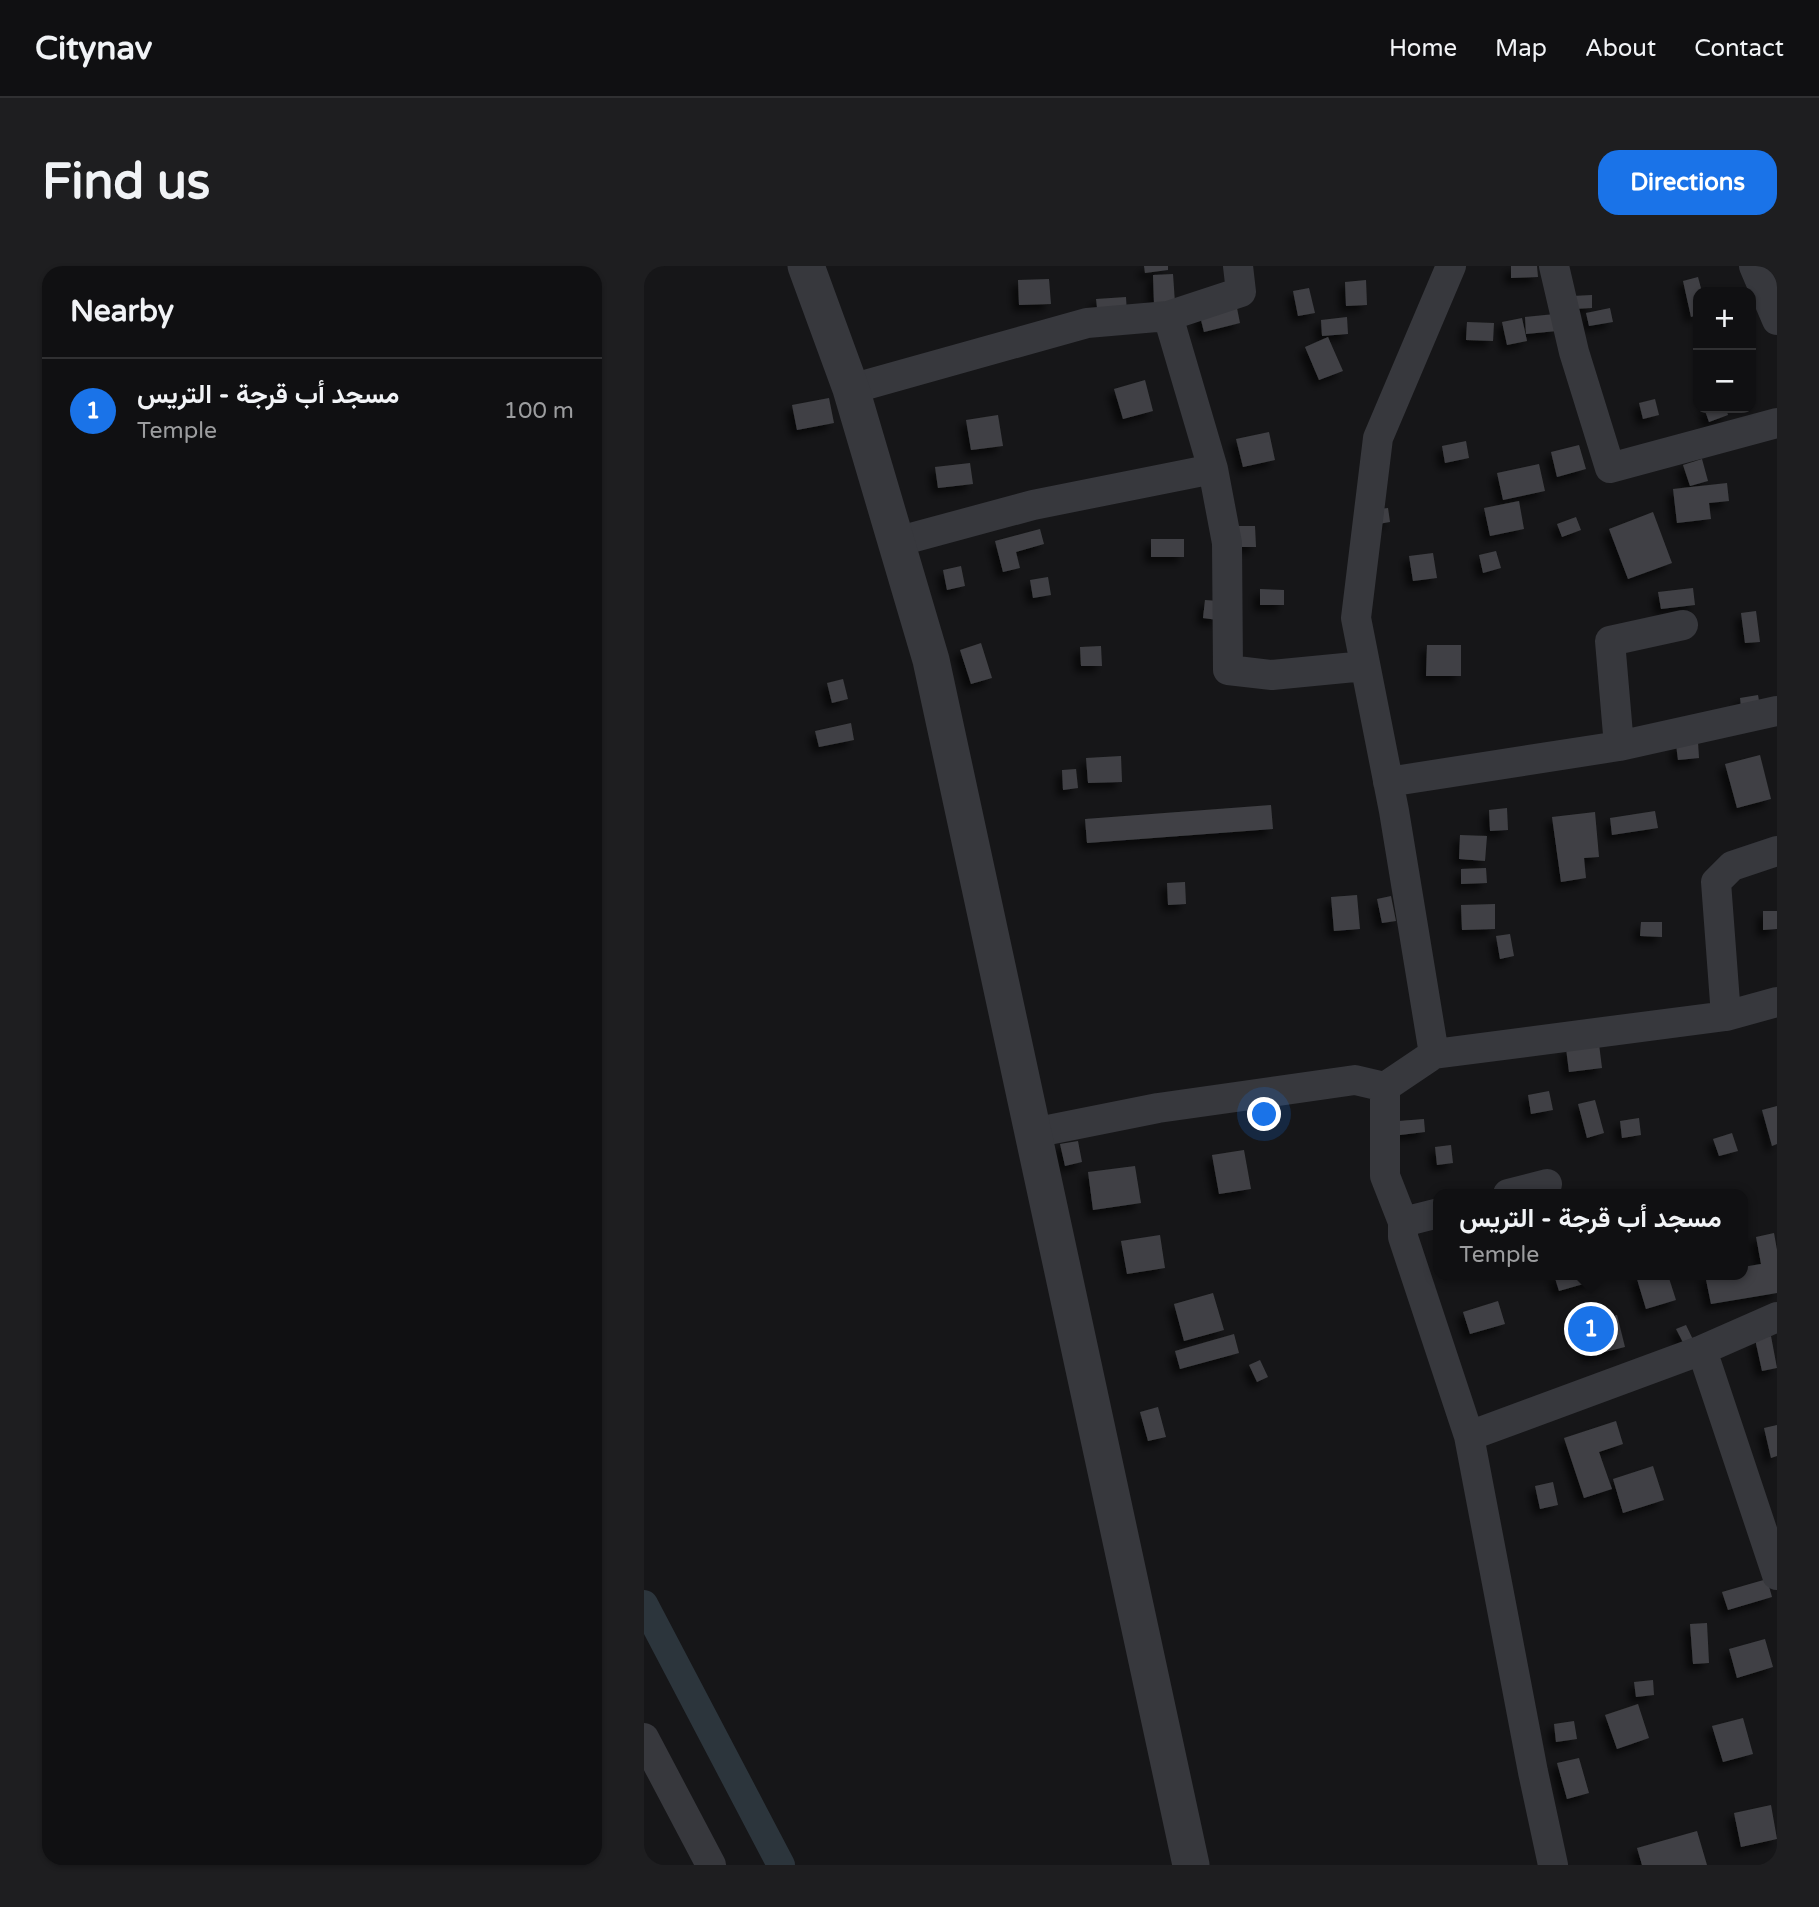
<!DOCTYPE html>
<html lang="en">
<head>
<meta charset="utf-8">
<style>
  body { margin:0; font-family:"Varela Round",Vazirmatn,sans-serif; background:#1e1e20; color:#f1f3f6 }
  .controls { position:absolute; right:21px; top:21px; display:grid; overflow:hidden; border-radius:14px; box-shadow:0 2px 5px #0004 }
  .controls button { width:63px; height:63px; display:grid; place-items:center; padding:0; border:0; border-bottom:2px solid #303032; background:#101012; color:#f1f3f6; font:35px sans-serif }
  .you { position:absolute; left:621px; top:849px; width:24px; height:24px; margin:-18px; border:5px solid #fff; border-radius:50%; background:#1a73e8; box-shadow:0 0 0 10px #1a73e833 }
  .badge { display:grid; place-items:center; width:46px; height:46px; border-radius:50%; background:#1a73e8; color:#fff; font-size:23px; font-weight:700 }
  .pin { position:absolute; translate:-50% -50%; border:4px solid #fff; box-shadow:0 2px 7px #0006 }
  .popup { position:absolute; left:789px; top:923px; width:315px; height:91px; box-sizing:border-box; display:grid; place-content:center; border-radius:14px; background:#101012; filter:drop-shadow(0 2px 5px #0005); font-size:23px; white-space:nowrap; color:#9c9d9f }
  .popup b { font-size:26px; color:#f1f3f6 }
  .popup::after { content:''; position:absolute; left:50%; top:100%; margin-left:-14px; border:14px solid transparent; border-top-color:#101012 }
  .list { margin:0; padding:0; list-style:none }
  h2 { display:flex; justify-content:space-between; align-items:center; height:91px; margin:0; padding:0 28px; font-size:30px }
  h2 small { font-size:23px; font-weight:400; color:#9c9d9f }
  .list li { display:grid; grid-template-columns:46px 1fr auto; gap:21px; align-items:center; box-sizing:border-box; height:105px; padding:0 28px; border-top:2px solid #303032 }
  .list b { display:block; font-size:26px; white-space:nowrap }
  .list p { margin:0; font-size:23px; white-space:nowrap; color:#9c9d9f }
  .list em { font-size:23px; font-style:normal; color:#9c9d9f }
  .map { position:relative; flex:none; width:1133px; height:1599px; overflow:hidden; border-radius:21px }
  header { display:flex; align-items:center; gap:42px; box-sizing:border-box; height:98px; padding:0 35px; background:#101012; border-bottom:2px solid #303032 }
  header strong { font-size:33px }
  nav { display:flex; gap:38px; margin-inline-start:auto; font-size:24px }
  .intro { display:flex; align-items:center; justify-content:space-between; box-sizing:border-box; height:168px; padding:0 42px }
  h1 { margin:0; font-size:49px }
  .button { padding:18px 32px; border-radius:21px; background:#1a73e8; color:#fff; font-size:24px; font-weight:700 }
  main { display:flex; gap:42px; padding:0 42px }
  aside { flex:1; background:#101012; border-radius:21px; box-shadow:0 2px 5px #0004 }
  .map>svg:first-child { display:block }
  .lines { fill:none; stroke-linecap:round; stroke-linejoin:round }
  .canal { stroke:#2c353c; stroke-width:28 }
  .building { fill:#404145; filter:url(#shadow) }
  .minor { stroke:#37383d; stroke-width:30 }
  .tertiary { stroke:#37383d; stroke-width:37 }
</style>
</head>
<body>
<header>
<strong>Citynav</strong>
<nav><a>Home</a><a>Map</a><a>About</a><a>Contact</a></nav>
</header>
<div class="intro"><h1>Find us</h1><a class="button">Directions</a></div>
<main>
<aside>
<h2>Nearby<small></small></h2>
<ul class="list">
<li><span class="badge">1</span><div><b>مسجد أب قرجة - التريس</b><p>Temple</p></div><em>100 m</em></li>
</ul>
</aside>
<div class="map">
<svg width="1133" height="1599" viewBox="0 0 1133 1599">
  <defs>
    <filter id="shadow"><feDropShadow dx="-6" dy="6" stdDeviation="3.5" flood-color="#0009"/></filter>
  </defs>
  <rect width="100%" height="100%" fill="#161618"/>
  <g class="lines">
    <path class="canal" d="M 0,1338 L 137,1599"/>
  </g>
  <path class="building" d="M 500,0 L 524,0 L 524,4 L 501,7 Z
    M 867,0 L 893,0 L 894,11 L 867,12 Z
    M 529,8 L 531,37 L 510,38 L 509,9 Z
    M 1054,11 L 1058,26 L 1054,26 L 1054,49 L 1047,51 L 1039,15 Z
    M 405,13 L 407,38 L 375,39 L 374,14 Z
    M 722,14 L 723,39 L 702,40 L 701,16 Z
    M 665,22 L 671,47 L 654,50 L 649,25 Z
    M 948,29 L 948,42 L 929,43 L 928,30 Z
    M 482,31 L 483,49 L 454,50 L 452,33 Z
    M 592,37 L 596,57 L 560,66 L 555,46 Z
    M 966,42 L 969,56 L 945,60 L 942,47 Z
    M 911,48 L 913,65 L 882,68 L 881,51 Z
    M 703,51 L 704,68 L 678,70 L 677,54 Z
    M 878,52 L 883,75 L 863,79 L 858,56 Z
    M 823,56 L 850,57 L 849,75 L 822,74 Z
    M 684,71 L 699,105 L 675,114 L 661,81 Z
    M 501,114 L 509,145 L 479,153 L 470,123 Z
    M 185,132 L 190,157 L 153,164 L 148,139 Z
    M 1011,133 L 1015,149 L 999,153 L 995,137 Z
    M 1060,142 L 1082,142 L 1084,149 L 1065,156 Z
    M 354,149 L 359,180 L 327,184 L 322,154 Z
    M 625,166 L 631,194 L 599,201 L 592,173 Z
    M 822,175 L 825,192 L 801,197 L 798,180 Z
    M 935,179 L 942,203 L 913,211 L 907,186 Z
    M 1058,193 L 1064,215 L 1046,220 L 1039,199 Z
    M 326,197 L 329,218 L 294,222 L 291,201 Z
    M 895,198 L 901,225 L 859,234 L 853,207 Z
    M 1083,217 L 1085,235 L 1065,237 L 1067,253 L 1033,257 L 1029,223 Z
    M 875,235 L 880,263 L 846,270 L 840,242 Z
    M 744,242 L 746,256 L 728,259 L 727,244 Z
    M 1009,246 L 1028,297 L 984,313 L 965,263 Z
    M 932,251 L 937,264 L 918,271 L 913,258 Z
    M 593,260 L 611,260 L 612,281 L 593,281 Z
    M 396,263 L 400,278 L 372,286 L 376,302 L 359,306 L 351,275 Z
    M 507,273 L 540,273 L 540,291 L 507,291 Z
    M 852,285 L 857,302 L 839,307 L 835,289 Z
    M 789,287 L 793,312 L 769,315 L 765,290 Z
    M 317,300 L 321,320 L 303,324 L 299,304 Z
    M 404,311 L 407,329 L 389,332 L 386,314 Z
    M 1049,322 L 1051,339 L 1017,343 L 1014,326 Z
    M 616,323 L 640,324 L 640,339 L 616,339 Z
    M 561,334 L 575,335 L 574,354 L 559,352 Z
    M 1112,345 L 1116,376 L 1101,377 L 1097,347 Z
    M 337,377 L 348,412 L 327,418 L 316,384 Z
    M 783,379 L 817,379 L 817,410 L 782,410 Z
    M 457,380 L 458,400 L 437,400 L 436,381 Z
    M 199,413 L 204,433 L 188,437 L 183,417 Z
    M 1114,429 L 1117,446 L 1098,449 L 1096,432 Z
    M 207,457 L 210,474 L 175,481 L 171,465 Z
    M 1054,476 L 1055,492 L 1034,494 L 1032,478 Z
    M 1116,489 L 1127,533 L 1093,542 L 1081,498 Z
    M 477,490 L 478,516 L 444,517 L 442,492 Z
    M 432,503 L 434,522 L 419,524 L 418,504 Z
    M 627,539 L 629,563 L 443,577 L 441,553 Z
    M 863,542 L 864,564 L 846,565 L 845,544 Z
    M 1011,545 L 1014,562 L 968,569 L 966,552 Z
    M 951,546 L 955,591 L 940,592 L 942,612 L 917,616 L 908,551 Z
    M 816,569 L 843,570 L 841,595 L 815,593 Z
    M 842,602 L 843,617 L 817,618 L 817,603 Z
    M 541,616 L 542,638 L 524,639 L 523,617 Z
    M 713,629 L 716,663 L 690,665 L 687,631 Z
    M 747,630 L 752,655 L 738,657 L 733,633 Z
    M 851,638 L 851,663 L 818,664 L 817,639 Z
    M 1119,645 L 1133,645 L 1133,663 L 1119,664 Z
    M 997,656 L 1018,656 L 1018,671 L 996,670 Z
    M 866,668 L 870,690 L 856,693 L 852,670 Z
    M 955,778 L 958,802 L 925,806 L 922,782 Z
    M 905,825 L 909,844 L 887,848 L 884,829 Z
    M 951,834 L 960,867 L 943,872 L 934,838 Z
    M 1133,840 L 1133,878 L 1128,880 L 1118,844 Z
    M 995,852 L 997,869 L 978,872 L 976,855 Z
    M 780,853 L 781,866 L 756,869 L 754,855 Z
    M 1088,867 L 1094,885 L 1075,890 L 1069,873 Z
    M 434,875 L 438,896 L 421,900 L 416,878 Z
    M 807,879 L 809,897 L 793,899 L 791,881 Z
    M 600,884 L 607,923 L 575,928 L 568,889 Z
    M 491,900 L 497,937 L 449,944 L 444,906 Z
    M 1130,967 L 1133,984 L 1133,1027 L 1067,1038 L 1061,1009 L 1099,1009 L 1099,1001 L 1117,998 L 1112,971 Z
    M 516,969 L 521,1002 L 483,1008 L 477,975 Z
    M 910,1009 L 948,1009 L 950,1015 L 915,1025 Z
    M 996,1009 L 1024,1009 L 1032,1034 L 1002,1043 L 992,1010 Z
    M 569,1027 L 580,1064 L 540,1075 L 530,1038 Z
    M 854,1035 L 861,1058 L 826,1068 L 819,1046 Z
    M 973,1049 L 981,1081 L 944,1090 L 936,1059 Z
    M 1042,1059 L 1053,1082 L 1044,1086 L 1032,1063 Z
    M 590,1068 L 595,1087 L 536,1103 L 531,1085 Z
    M 1127,1070 L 1133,1102 L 1118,1105 L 1111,1073 Z
    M 616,1094 L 624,1111 L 613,1116 L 605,1099 Z
    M 514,1141 L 522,1171 L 504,1175 L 496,1146 Z
    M 972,1155 L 979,1178 L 955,1186 L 968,1223 L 940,1232 L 920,1172 Z
    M 1133,1159 L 1133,1190 L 1127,1192 L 1120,1162 Z
    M 1009,1200 L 1020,1234 L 979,1247 L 969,1213 Z
    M 909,1216 L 914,1239 L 896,1243 L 891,1220 Z
    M 1123,1313 L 1128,1331 L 1084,1344 L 1078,1326 Z
    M 1063,1357 L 1065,1397 L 1049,1398 L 1046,1358 Z
    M 1121,1373 L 1129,1401 L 1093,1412 L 1085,1383 Z
    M 1009,1414 L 1010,1429 L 992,1431 L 990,1416 Z
    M 994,1438 L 1005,1472 L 973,1483 L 961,1449 Z
    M 1099,1452 L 1109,1488 L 1079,1496 L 1068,1460 Z
    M 930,1455 L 933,1473 L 912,1476 L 910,1458 Z
    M 935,1492 L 945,1527 L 923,1533 L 913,1497 Z
    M 1127,1539 L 1133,1573 L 1097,1581 L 1090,1547 Z
    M 1053,1565 L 1063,1599 L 998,1599 L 993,1582 Z"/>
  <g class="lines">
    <path class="minor" d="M 910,0 L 930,86 L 966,202 L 1133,157
      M 1110,0 L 1133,54
      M 524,50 L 569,203 L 583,277 L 584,404 L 628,409 L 721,400
      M 207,123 L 443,57 L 524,50 L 597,26 L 594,0
      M 252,276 L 389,239 L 569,203
      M 975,480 L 966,375 L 1039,359
      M 744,516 L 975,480 L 1133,445
      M 1082,750 L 1072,616 L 1088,600 L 1133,585
      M 790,788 L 750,545 L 712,352 L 734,172 L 807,0
      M 741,821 L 741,910 L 759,956 L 759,971 L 825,1170 L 889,1506 L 909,1599
      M 389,867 L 514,842 L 711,814 L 741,821 L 790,788 L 1082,750 L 1133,736
      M 864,928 L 903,918
      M 759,956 L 795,947
      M 1058,1084 L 1133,1309
      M 825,1170 L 1058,1084 L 1133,1051
      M 0,1472 L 67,1599"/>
    <path class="tertiary" d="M 162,0 L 207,123 L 287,394 L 547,1599"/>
  </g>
</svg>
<div class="controls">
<button>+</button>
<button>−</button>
</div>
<div class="you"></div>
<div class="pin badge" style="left:947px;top:1063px">1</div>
<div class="popup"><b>مسجد أب قرجة - التريس</b>Temple</div>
</div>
</main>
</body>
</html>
